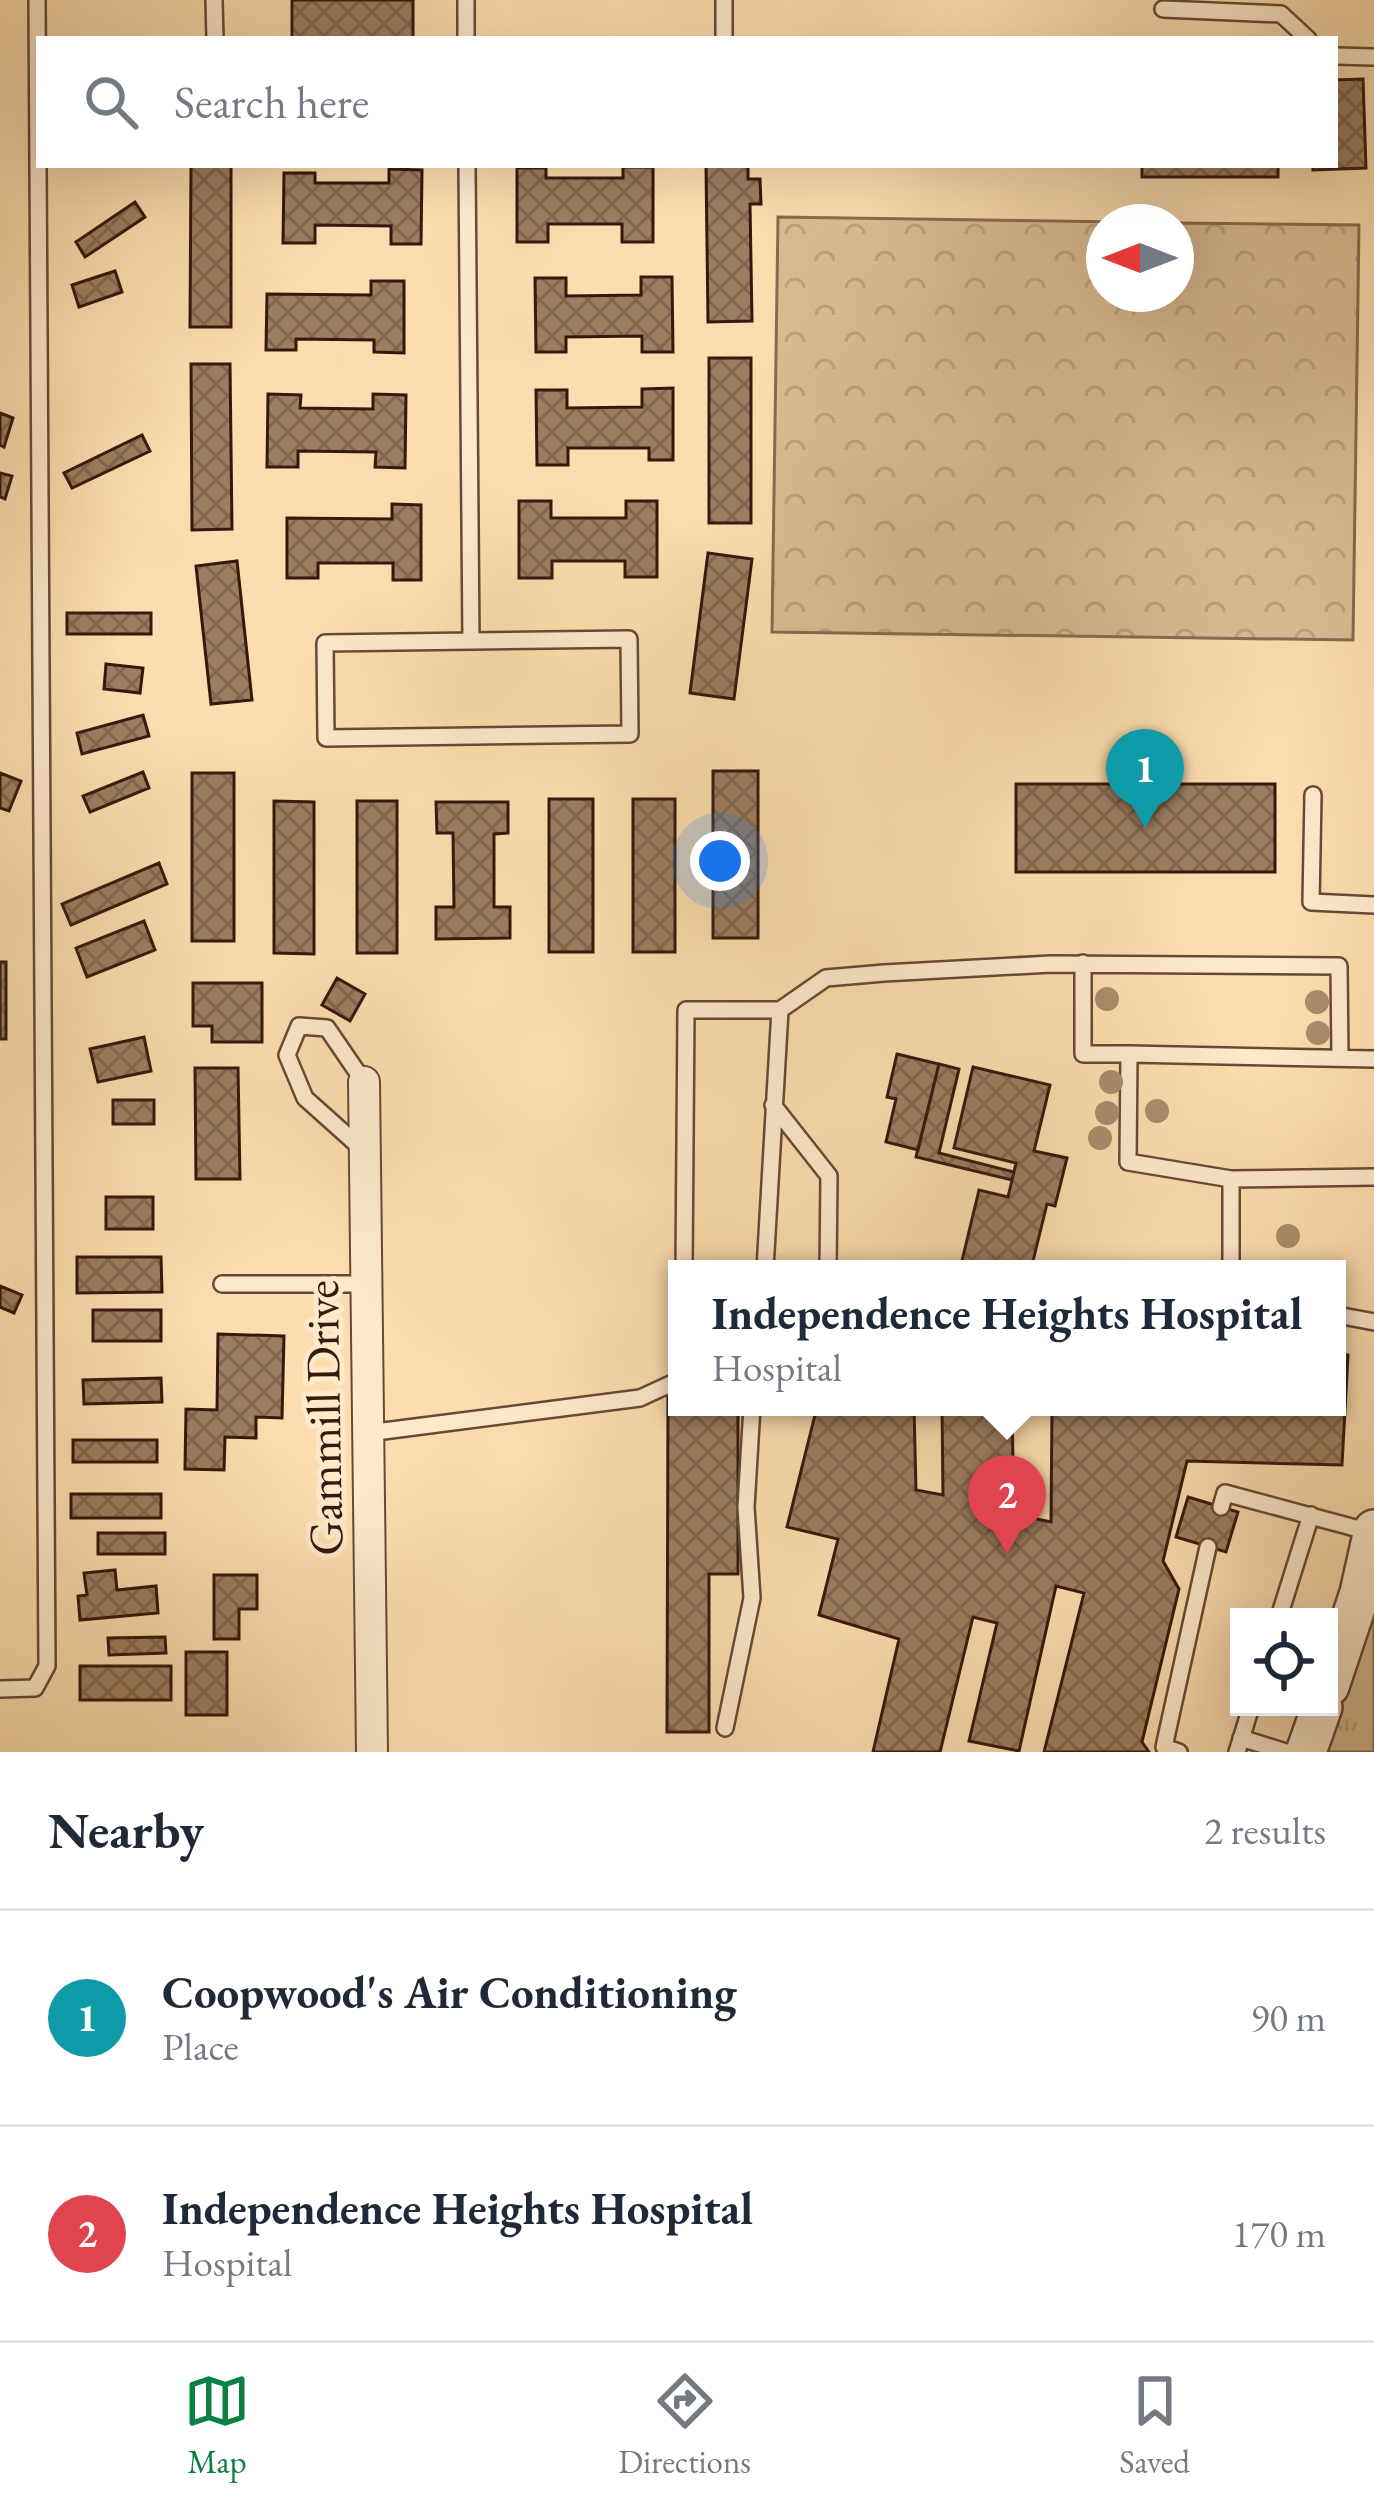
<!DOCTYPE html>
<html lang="en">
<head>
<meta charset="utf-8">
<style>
  body { margin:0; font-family:"EB Garamond",serif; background:#f2f2f3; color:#1f2937 }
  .controls { position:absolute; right:36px; bottom:36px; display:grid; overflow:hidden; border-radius:0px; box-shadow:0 12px 48px #0002 }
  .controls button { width:108px; height:108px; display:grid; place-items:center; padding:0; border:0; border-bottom:3px solid #e0e1e3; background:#fff; color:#1f2937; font:60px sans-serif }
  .compass { position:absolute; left:1086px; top:204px; width:108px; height:108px; border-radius:50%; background:#fff; box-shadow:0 12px 48px #0002; rotate:270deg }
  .you { position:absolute; left:720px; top:861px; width:42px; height:42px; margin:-30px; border:9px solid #fff; border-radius:50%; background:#1a73e8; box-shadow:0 0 0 18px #1a73e833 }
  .badge { display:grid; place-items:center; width:78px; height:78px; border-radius:50%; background:#0b8043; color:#fff; font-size:39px; font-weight:700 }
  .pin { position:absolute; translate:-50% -99px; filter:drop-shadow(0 3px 6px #0008) }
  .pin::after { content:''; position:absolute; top:63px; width:42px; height:36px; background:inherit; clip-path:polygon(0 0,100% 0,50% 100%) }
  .popup { position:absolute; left:668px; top:1260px; width:678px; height:156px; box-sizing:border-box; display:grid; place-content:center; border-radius:0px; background:#fff; filter:drop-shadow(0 3px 9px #0005); font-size:39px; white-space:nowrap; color:#747a83 }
  .popup b { font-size:45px; color:#1f2937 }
  .popup::after { content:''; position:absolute; left:50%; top:100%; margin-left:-24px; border:24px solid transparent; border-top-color:#fff }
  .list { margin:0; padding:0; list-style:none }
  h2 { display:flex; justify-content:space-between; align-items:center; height:156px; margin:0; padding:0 48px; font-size:51px }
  h2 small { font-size:39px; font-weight:400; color:#747a83 }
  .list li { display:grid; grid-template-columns:78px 1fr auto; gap:36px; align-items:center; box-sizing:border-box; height:216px; padding:0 48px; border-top:3px solid #e0e1e3 }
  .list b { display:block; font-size:45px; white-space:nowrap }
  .list p { margin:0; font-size:39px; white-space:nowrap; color:#747a83 }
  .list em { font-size:39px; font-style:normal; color:#747a83 }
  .icon { flex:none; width:66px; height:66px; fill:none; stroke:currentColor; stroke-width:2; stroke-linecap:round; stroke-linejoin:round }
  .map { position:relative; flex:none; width:1374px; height:1752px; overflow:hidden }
  .search { position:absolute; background:#fff; box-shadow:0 12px 48px #0002; left:36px; right:36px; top:36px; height:132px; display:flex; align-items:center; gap:30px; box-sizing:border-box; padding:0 42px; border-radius:0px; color:#747a83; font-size:45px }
  .sheet { height:588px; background:#fff }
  nav { display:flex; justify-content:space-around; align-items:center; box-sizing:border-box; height:168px; border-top:3px solid #e0e1e3; background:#fff; font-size:33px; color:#747a83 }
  nav a { display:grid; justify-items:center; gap:6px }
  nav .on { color:#0b8043 }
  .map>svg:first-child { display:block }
  .grass { fill:url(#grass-tufts); stroke:#886a50; stroke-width:3 }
  .forest { fill:url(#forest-crowns); stroke:#886a50; stroke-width:3 }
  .building { fill:url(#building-cross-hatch); stroke:#36180d; stroke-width:3 }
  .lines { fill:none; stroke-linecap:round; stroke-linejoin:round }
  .service-casing { stroke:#684936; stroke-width:20 }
  .minor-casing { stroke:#684936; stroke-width:34 }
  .tertiary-casing { stroke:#684936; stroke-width:44 }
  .service { stroke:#fee9cb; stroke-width:15 }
  .minor { stroke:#fee9cb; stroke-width:30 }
  .tertiary { stroke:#fee9cb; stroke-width:39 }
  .tree { fill:#ab8c6c }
  .labels { text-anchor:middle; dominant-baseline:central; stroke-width:10; stroke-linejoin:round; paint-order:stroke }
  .street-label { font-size:48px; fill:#36180d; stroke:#fee9cb }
</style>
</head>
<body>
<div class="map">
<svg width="1374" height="1752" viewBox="0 0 1374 1752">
  <defs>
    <pattern id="grass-tufts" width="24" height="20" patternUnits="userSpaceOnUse" patternTransform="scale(3)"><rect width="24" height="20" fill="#dbbc93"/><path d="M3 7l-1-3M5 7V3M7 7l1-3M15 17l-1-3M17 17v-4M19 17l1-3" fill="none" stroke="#bda17e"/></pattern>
    <pattern id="forest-crowns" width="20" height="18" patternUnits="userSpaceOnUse" patternTransform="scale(3)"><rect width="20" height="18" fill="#dbbc93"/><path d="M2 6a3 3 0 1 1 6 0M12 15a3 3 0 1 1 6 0" fill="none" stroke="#bda17e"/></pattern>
    <pattern id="building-cross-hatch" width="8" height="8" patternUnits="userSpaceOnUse" patternTransform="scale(3)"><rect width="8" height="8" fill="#9d7e61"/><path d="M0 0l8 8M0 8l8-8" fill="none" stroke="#81664e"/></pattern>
  </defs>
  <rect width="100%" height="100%" fill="#fdddaf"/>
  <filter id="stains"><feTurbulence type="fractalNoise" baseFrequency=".00167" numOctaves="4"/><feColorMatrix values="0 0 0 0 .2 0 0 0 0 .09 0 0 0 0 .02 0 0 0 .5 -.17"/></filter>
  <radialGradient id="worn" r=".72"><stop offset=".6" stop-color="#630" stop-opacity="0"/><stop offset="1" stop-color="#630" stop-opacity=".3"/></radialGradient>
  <path class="grass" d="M 1374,1612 L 1374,1752 L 1317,1752 Z"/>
  <path class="forest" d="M 778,217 L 1127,222 L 1104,222 L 1104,294 L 1176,294 L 1176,223 L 1359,225 L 1353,640 L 772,632 Z"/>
  <path class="building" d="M 292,0 L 413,0 L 413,39 L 292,39 Z
    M 1363,79 L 1366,168 L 1313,170 L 1313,165 L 1335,165 L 1335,80 Z
    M 191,165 L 231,165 L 231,327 L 190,327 Z
    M 706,165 L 748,165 L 748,179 L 760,179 L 761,204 L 750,204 L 752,321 L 708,322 Z
    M 1142,165 L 1278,165 L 1278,177 L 1142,177 Z
    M 623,167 L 653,167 L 653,242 L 622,242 L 622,224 L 548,224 L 548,242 L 517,242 L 517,168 L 546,168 L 546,178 L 623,178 Z
    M 389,169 L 422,170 L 421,244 L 391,244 L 391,226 L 315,225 L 315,243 L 283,243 L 284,173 L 315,173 L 315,183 L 389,183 Z
    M 135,202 L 145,217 L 85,257 L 76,242 Z
    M 115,271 L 122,292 L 79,307 L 72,285 Z
    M 641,277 L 672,277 L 673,352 L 642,352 L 642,336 L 566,337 L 566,352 L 536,352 L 535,278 L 566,278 L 566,296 L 641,295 Z
    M 371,281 L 404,281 L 404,353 L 374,352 L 374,340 L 296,339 L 296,350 L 266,350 L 267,294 L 371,295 Z
    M 709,358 L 751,358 L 751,523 L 709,523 Z
    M 191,364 L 230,364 L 232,529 L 192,530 Z
    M 673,388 L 673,460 L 649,460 L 649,448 L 568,448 L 568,465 L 537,465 L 536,390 L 567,390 L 567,408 L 642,407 L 642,389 Z
    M 268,394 L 301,395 L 300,408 L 373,409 L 373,394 L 406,395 L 405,468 L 375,467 L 376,452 L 298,451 L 298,467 L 267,467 Z
    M 0,413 L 13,418 L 4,447 L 0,445 Z
    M 142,435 L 150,451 L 72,488 L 64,473 Z
    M 0,473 L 12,476 L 5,499 L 0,497 Z
    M 519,501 L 551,501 L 551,518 L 626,518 L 626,501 L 657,501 L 657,577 L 625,577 L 625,561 L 552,561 L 552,578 L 519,578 Z
    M 392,504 L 421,505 L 421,580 L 393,580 L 393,563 L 318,563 L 318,578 L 287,578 L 287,518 L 392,519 Z
    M 708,553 L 752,559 L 734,699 L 690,693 Z
    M 237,561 L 252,700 L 211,704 L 196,566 Z
    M 67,613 L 151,613 L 151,634 L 67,634 Z
    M 106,664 L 143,668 L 140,693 L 104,689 Z
    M 143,715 L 149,736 L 82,754 L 77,733 Z
    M 713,771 L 758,771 L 758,938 L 713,938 Z
    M 143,772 L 149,788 L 90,812 L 83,796 Z
    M 0,773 L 21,781 L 9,811 L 0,808 Z
    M 192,773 L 234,773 L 234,941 L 192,941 Z
    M 1016,784 L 1275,784 L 1275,872 L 1016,872 Z
    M 549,799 L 593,799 L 593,952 L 549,952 Z
    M 633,799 L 675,799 L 675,952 L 633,952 Z
    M 274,801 L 314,802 L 314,954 L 274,953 Z
    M 357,801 L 397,801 L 397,953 L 357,953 Z
    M 436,802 L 508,802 L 508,833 L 494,834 L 494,907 L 510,907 L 510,938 L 436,939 L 436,907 L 454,907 L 453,833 L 437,833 Z
    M 159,863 L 167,884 L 71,925 L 62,904 Z
    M 144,921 L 155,950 L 87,977 L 76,948 Z
    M 0,962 L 6,962 L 6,1039 L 0,1039 Z
    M 337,978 L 365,994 L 350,1021 L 322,1005 Z
    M 193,983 L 262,983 L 262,1042 L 212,1042 L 212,1026 L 193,1026 Z
    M 144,1037 L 151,1071 L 98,1082 L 90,1049 Z
    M 897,1054 L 939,1064 L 918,1150 L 886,1142 L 896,1099 L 887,1097 Z
    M 939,1064 L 959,1069 L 939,1153 L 1014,1172 L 1012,1180 L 916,1157 Z
    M 973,1067 L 1050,1085 L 1034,1151 L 1067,1158 L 1055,1206 L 1047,1204 L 1031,1269 L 960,1269 L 979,1190 L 1008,1197 L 1016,1163 L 954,1148 Z
    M 195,1068 L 238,1068 L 240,1179 L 196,1179 Z
    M 113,1100 L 154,1100 L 154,1124 L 113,1124 Z
    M 106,1197 L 153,1197 L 153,1229 L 106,1229 Z
    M 77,1257 L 161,1257 L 162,1292 L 77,1293 Z
    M 0,1286 L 22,1295 L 14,1313 L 0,1307 Z
    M 93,1310 L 161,1310 L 161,1341 L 93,1341 Z
    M 218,1334 L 284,1336 L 282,1418 L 256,1417 L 256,1438 L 225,1437 L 224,1470 L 185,1469 L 186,1409 L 217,1410 Z
    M 1337,1354 L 1348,1355 L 1342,1465 L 1187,1461 L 1163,1561 L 1179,1589 L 1142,1742 L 1149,1752 L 1044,1752 L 1084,1593 L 1056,1586 L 1019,1751 L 969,1741 L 997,1623 L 973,1617 L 940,1752 L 873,1752 L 899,1639 L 819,1615 L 838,1539 L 787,1527 L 817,1407 L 914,1407 L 916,1490 L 943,1495 L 942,1407 L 1012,1407 L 1014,1514 L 1051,1522 L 1052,1407 L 1337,1407 Z
    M 161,1378 L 162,1402 L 84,1404 L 83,1380 Z
    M 668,1394 L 677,1394 L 677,1407 L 738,1407 L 738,1574 L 709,1574 L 709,1732 L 667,1732 Z
    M 73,1440 L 157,1440 L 157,1462 L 73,1462 Z
    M 71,1494 L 161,1494 L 161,1518 L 71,1518 Z
    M 1188,1497 L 1238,1512 L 1226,1552 L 1176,1537 Z
    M 98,1533 L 165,1533 L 165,1554 L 98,1554 Z
    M 115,1570 L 117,1590 L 156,1586 L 158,1613 L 80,1620 L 78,1596 L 87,1595 L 84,1573 Z
    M 214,1575 L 257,1575 L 257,1609 L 239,1609 L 239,1639 L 214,1639 Z
    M 165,1637 L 166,1653 L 109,1655 L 108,1638 Z
    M 186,1652 L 227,1652 L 227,1715 L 186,1715 Z
    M 80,1666 L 171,1666 L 171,1700 L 80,1700 Z"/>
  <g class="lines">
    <g class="service-casing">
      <path id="service" d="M 214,0 L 215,39
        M 466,0 L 466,39
        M 724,0 L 724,39
        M 1163,9 L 1281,14 L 1308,39
        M 1335,56 L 1374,57
        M 467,165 L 471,641
        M 629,639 L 630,734 L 326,738 L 325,643 Z
        M 1313,795 L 1311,902 L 1374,905
        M 1083,963 L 1083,1054 L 1129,1054
        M 773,1105 L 829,1176 L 828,1269
        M 362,1149 L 305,1098 L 287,1055 L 299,1026 L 327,1028 L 364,1082
        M 1231,1179 L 1128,1162 L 1129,1054 L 1374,1059
        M 684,1269 L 686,1010 L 780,1010 L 826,978 L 884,973 L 1051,964 L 1339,966 L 1340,1058
        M 765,1269 L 780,1010
        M 1231,1269 L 1231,1179 L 1374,1177
        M 222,1284 L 366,1284
        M 1337,1315 L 1374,1322
        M 368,1433 L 640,1398 L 677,1381
        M 1221,1507 L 1225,1493 L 1370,1532
        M 1279,1617 L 1311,1515
        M 0,1689 L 35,1688 L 47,1666 L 37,0
        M 725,1728 L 752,1598 L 746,1507 L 752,1407
        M 1241,1738 L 1286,1752
        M 1179,1752 L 1164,1747 L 1208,1547
        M 1237,1752 L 1251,1707"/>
    </g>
    <g class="minor-casing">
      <path id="minor" d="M 364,1082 L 372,1752"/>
    </g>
    <g class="tertiary-casing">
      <path id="tertiary" d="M 1329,1686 L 1360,1593 L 1374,1530
        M 1306,1752 L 1322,1707"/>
    </g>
    <use href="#service" class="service"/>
    <use href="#minor" class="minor"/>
    <use href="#tertiary" class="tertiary"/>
  </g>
  <g class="tree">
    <circle cx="1107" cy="999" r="12"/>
    <circle cx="1317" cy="1002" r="12"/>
    <circle cx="1318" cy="1033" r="12"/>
    <circle cx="1111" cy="1082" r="12"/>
    <circle cx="1157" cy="1111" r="12"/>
    <circle cx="1107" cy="1113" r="12"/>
    <circle cx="1100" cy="1138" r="12"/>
    <circle cx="1288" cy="1236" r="12"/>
  </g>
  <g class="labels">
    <g class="street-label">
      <text transform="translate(323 1418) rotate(-91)">Gammill Drive</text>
    </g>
  </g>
  <rect width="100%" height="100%" filter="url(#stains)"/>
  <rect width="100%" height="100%" fill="url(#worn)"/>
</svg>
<div class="controls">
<button><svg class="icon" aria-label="locate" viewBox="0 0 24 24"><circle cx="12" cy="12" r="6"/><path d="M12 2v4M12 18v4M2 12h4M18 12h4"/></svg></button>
</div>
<svg class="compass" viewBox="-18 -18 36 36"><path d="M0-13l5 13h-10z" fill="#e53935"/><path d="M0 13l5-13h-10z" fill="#747a83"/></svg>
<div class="you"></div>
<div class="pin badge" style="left:1145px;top:828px;background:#0f9aa8">1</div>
<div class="pin badge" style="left:1007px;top:1554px;background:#e0444e">2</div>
<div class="popup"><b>Independence Heights Hospital</b>Hospital</div>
<div class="search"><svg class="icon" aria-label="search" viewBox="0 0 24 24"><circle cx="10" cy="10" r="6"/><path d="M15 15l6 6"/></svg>Search here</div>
</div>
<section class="sheet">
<h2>Nearby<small>2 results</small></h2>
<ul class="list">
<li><span class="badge" style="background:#0f9aa8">1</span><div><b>Coopwood's Air Conditioning</b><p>Place</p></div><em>90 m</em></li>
<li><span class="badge" style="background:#e0444e">2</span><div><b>Independence Heights Hospital</b><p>Hospital</p></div><em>170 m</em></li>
</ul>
</section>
<nav>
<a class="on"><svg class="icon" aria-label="map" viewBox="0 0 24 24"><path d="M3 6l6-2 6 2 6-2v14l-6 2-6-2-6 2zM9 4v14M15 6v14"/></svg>Map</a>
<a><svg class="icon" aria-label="directions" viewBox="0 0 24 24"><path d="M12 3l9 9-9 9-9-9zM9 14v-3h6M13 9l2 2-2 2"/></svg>Directions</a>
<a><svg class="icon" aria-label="saved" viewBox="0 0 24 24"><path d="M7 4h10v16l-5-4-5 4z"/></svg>Saved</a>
</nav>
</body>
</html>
